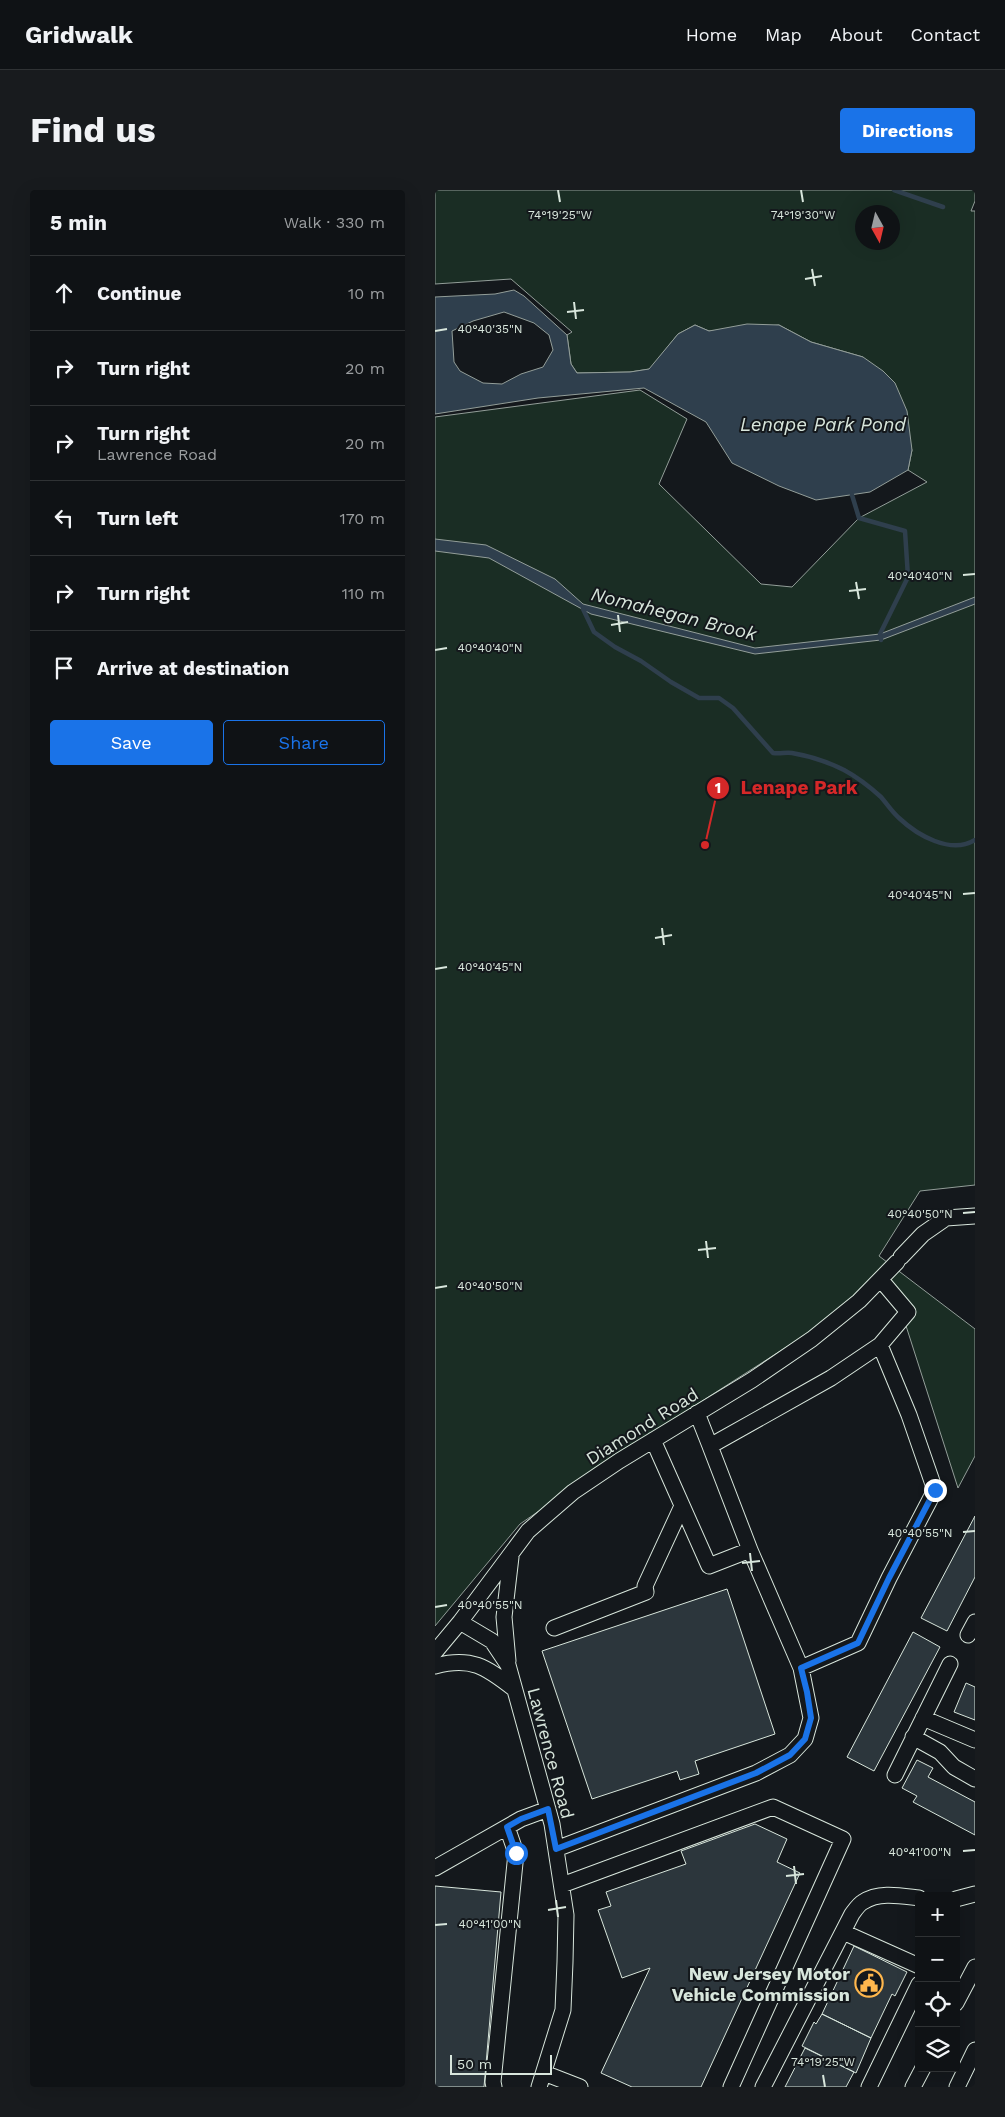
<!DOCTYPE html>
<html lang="en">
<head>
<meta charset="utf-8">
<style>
  body { margin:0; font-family:"Work Sans",sans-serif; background:#181b1e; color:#f1f3f6 }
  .controls { position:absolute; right:15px; bottom:15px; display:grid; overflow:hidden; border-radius:5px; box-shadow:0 5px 20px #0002 }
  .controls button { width:45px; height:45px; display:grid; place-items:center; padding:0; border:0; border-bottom:1px solid #2f3234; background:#0f1215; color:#f1f3f6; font:25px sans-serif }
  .compass { position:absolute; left:420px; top:15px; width:45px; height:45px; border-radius:50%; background:#0f1215; box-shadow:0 5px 20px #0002; rotate:172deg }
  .scale { position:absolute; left:15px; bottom:12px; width:102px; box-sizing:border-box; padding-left:5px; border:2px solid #d8e6dc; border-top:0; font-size:14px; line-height:18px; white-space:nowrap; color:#d8e6dc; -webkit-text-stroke:4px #14181c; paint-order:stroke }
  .stop { position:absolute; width:15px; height:15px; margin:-11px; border:4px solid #1a73e8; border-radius:50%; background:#fff }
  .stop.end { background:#1a73e8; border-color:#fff; box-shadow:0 1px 5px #0008 }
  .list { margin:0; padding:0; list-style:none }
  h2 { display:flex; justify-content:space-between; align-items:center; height:65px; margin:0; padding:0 20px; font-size:21px }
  h2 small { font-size:16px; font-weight:400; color:#9b9ea0 }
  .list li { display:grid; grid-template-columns:32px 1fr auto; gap:15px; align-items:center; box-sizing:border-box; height:75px; padding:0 20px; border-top:1px solid #2f3234 }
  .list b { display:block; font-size:19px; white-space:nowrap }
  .list p { margin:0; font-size:16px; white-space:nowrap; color:#9b9ea0 }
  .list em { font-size:16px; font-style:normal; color:#9b9ea0 }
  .actions { display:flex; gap:10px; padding:15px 20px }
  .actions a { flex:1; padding:11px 0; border:1px solid #1a73e8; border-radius:5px; text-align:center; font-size:18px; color:#1a73e8 }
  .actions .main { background:#1a73e8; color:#fff }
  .icon { flex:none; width:28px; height:28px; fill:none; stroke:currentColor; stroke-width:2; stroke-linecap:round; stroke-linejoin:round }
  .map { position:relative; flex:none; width:540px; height:1897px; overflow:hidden; border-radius:5px }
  header { display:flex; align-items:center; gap:30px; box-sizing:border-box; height:70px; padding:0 25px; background:#0f1215; border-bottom:1px solid #2f3234 }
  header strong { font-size:24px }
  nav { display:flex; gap:28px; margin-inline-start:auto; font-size:18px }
  .intro { display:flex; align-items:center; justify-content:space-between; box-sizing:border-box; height:120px; padding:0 30px }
  h1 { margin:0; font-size:35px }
  .button { padding:12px 22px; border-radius:5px; background:#1a73e8; color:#fff; font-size:18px; font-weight:700 }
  main { display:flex; gap:30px; padding:0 30px }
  aside { flex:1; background:#0f1215; border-radius:5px; box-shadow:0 5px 20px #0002 }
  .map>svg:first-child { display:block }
  .green { fill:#1a2d24; stroke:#939e99; fill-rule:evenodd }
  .water { fill:#2f3f4d; stroke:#939e99; fill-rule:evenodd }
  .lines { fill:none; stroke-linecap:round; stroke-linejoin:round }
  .stream { stroke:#2f3f4d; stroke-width:4.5 }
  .building { fill:#2c363c; stroke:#d8e6dc }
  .minor-casing { stroke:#d8e6dc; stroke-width:17 }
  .minor { stroke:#14181c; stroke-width:15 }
  .route { stroke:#1a73e8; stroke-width:6 }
  .ticks { fill:none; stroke:#d8e6dc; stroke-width:2 }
  .labels { text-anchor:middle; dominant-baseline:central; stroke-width:4; stroke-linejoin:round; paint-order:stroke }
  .street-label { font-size:18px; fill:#d8e6dc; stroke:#14181c }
  .poi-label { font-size:18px; font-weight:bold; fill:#d8e6dc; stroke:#14181c; text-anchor:end }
  .water-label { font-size:19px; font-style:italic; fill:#d8e6dc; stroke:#14181c }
  .ticks-label { font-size:12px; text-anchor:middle; fill:#d8e6dc; stroke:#14181c; stroke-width:4; stroke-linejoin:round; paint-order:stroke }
  .leader { fill:none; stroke:#d62828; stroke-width:2 }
  .callout-dot { fill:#d62828; stroke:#14181c; stroke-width:2 }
  .mark-label { font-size:15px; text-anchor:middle; font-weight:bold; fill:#fff }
  .callout-label { font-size:19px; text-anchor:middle; font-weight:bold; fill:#d62828; stroke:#14181c; stroke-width:4; stroke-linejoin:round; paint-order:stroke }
</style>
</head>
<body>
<header>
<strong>Gridwalk</strong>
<nav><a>Home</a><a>Map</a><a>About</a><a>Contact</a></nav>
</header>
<div class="intro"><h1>Find us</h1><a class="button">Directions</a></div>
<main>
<aside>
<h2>5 min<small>Walk · 330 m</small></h2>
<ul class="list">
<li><svg class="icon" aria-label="ahead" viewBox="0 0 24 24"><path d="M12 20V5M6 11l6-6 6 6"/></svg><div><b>Continue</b></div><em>10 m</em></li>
<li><svg class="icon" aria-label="right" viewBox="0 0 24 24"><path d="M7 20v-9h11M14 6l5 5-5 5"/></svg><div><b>Turn right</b></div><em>20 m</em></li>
<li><svg class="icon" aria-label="right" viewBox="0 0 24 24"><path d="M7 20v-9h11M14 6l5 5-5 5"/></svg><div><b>Turn right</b><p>Lawrence Road</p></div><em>20 m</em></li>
<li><svg class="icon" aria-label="left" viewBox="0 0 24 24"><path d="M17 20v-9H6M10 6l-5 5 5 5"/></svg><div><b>Turn left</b></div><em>170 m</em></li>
<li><svg class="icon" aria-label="right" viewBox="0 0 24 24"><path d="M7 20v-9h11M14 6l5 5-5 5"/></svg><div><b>Turn right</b></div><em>110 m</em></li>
<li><svg class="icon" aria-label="arrive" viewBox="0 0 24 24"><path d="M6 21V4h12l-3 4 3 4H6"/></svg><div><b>Arrive at destination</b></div></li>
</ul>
<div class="actions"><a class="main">Save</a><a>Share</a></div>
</aside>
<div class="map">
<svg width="540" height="1897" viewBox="0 0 540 1897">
  <rect width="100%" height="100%" fill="#14181c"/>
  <path class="green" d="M 0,0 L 540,0 L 540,11 L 536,21 L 540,21 L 540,995 L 485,1001 L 444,1066 L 540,1139 L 540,1266 L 523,1298 L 464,1114 L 435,1095 L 408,1121 L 228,1236 L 85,1334 L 0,1436 L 0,227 L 205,200 L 252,229 L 224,294 L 326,394 L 357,397 L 424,328 L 492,292 L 473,280 L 477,260 L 428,167 L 376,152 L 344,135 L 274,141 L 260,135 L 243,144 L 215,179 L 195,182 L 142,183 L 136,174 L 132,145 L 137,142 L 76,89 L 0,94 ZM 428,22 L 458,22 L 458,52 L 428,52 Z"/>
  <path class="water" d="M 79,100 L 89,106 L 132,145 L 136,174 L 142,183 L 195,182 L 214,179 L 243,144 L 260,135 L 274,141 L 312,134 L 344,135 L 376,152 L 428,167 L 448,181 L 460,193 L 472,221 L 477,260 L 473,280 L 435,302 L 381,310 L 344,296 L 297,273 L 271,232 L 209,198 L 103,208 L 0,224 L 0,107 L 60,104 ZM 69,122 L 99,133 L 114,145 L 118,160 L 108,177 L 86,184 L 67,194 L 48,193 L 25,181 L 19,172 L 17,141 L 38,131 Z
    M 0,349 L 51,355 L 120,389 L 148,414 L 320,458 L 445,444 L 540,407 L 540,414 L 446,450 L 320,464 L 156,424 L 54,368 L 0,361 Z"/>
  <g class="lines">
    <path class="stream" d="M 459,0 L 508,17
      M 417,305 L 424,328 L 470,341 L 473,387 L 445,444 L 446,450
      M 148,419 L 159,442 L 180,457 L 206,471 L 236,492 L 264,508 L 284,508 L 298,518 L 338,563 C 345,564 351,562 357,563 C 375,566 393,572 409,580 C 422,587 435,597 446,607 C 452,614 457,622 464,628 C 482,645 516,665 540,650"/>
  </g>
  <path class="building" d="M 540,1326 L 540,1387 L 512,1441 L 486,1428 Z
    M 292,1399 L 340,1544 L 260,1571 L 264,1584 L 245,1590 L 242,1581 L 157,1609 L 107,1461 Z
    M 478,1442 L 505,1457 L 439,1581 L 412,1567 Z
    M 531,1493 L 540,1497 L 540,1530 L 519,1522 Z
    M 482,1570 L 498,1578 L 493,1587 L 540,1612 L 540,1645 L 478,1612 L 482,1606 L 467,1598 Z
    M 320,1634 L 352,1649 L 342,1672 L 365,1683 L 266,1897 L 197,1897 L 166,1883 L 215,1778 L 187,1788 L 163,1720 L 176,1716 L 171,1702 L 251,1674 L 246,1661 Z
    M 0,1696 L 66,1702 L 49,1897 L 0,1897 Z
    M 419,1756 L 472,1782 L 460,1806 L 457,1804 L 436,1848 L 387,1824 Z
    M 387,1824 L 436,1848 L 421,1883 L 367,1856 L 379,1832 L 381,1834 Z
    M 370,1858 L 419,1882 L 411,1897 L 350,1897 Z"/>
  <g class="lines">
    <g class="minor-casing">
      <path id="minor" d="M 466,1067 L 488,1044 L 511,1028 L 540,1026
        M 445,1155 L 473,1122 L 446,1090
        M 218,1250 L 274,1376 L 315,1360 L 366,1478
        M 275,1256 L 315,1360
        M 25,1432 L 57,1451 L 73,1475 L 117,1634 L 131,1725 L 130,1772 L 128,1820 L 104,1897
        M 119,1438 L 211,1402 L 210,1396 L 247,1316
        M 533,1445 L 540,1432
        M 0,1462 L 25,1432 L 93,1341 L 138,1302 L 184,1271 L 317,1190 L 377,1149 L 424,1111 L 462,1072
        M 73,1471 L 69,1427 L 76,1367
        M 0,1476 C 36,1466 51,1477 78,1498
        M 488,1528 L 540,1550
        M 478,1547 L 505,1562 L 519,1577 L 540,1589
        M 460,1585 L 515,1474
        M 121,1659 L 321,1583 L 355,1565 L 370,1549 L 376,1528 L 366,1478 L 423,1453 L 454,1388 L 500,1300 L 474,1225 L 445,1155 L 396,1188 L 275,1256 L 262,1223
        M 0,1678 L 86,1629 L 113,1619
        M 127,1695 L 338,1617 L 408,1649 L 296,1897
        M 521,1709 L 540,1704
        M 408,1742 L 484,1776
        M 521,1813 L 540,1777
        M 109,1883 L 145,1897
        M 59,1897 L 58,1892 L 81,1663 L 72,1637
        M 328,1897 L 417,1724 C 420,1720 424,1714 428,1712 C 444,1701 467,1706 484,1708
        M 434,1897 L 484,1794
        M 478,1897 L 488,1878
        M 522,1897 L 540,1860"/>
    </g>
    <use href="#minor" class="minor"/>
  </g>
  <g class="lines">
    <path class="route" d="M 81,1663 L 72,1637 L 86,1629 L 113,1619 L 121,1659 L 321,1583 L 355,1565 L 370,1549 L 376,1528 L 372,1502 L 366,1478 L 423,1453 L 454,1388 L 500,1300"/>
  </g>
  <path class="ticks" d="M 123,0 L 125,12M 366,0 L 368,12M 377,79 L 380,96M 370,89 L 387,86M 139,112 L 141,129M 132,122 L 149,120M 0,141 L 12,139M 528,385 L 540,384M 421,392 L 424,409M 414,401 L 431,399M 183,425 L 185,442M 176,435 L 193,432M 0,460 L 12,458M 528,704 L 540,703M 227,738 L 229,755M 220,748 L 237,745M 0,779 L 12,777M 528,1023 L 540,1022M 271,1051 L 273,1068M 263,1060 L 281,1058M 0,1098 L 12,1096M 528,1342 L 540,1341M 315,1363 L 317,1381M 307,1373 L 325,1371M 0,1417 L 12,1415M 528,1661 L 540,1660M 359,1676 L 361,1694M 351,1686 L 369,1684M 121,1710 L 123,1727M 113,1720 L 131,1717M 0,1735 L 12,1734M 388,1885 L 390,1897"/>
  <defs>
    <g id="civic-ring" transform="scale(1.4375)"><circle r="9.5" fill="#14181c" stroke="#ffb74d" stroke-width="1.5"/><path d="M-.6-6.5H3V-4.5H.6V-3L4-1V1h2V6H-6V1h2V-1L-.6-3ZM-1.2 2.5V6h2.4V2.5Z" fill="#ffb74d"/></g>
  </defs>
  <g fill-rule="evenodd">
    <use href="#civic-ring" x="434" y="1793"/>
  </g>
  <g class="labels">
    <g class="street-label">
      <text transform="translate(207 1236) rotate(-32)">Diamond Road</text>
      <text transform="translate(116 1563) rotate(75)">Lawrence Road</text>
    </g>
    <g class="poi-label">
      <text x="415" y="1783">New Jersey Motor<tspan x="415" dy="21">Vehicle Commission</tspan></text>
    </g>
    <g class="water-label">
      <text x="388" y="234">Lenape Park Pond</text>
      <text transform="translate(239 424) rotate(14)">Nomahegan Brook</text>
    </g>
  </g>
  <g class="ticks-label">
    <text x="125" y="29">74°19'25"W</text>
    <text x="368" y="29">74°19'30"W</text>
    <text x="55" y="143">40°40'35"N</text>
    <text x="485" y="390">40°40'40"N</text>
    <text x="55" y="462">40°40'40"N</text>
    <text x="485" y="709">40°40'45"N</text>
    <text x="55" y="781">40°40'45"N</text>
    <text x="485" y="1028">40°40'50"N</text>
    <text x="55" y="1100">40°40'50"N</text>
    <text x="485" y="1347">40°40'55"N</text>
    <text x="55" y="1419">40°40'55"N</text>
    <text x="485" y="1666">40°41'00"N</text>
    <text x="55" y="1738">40°41'00"N</text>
    <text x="388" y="1876">74°19'25"W</text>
  </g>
  <path class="leader" d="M270 655L283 598"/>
  <g class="callout-dot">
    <circle cx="270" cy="655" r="5"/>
    <circle cx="283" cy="598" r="12"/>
  </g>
  <g class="mark-label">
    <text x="283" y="603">1</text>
  </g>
  <g class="callout-label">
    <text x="364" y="604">Lenape Park</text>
  </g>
</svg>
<div class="controls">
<button>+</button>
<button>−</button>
<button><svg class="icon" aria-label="locate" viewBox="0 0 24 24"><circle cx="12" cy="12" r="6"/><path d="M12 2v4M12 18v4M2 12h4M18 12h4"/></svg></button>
<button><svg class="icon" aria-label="layers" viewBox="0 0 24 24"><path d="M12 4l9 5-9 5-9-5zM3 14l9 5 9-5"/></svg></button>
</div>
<svg class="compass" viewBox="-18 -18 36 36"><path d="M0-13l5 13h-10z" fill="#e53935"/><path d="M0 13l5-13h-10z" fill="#9b9ea0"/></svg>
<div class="scale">50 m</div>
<div class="stop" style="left:81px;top:1663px"></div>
<div class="stop end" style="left:500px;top:1300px"></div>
</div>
</main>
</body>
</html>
